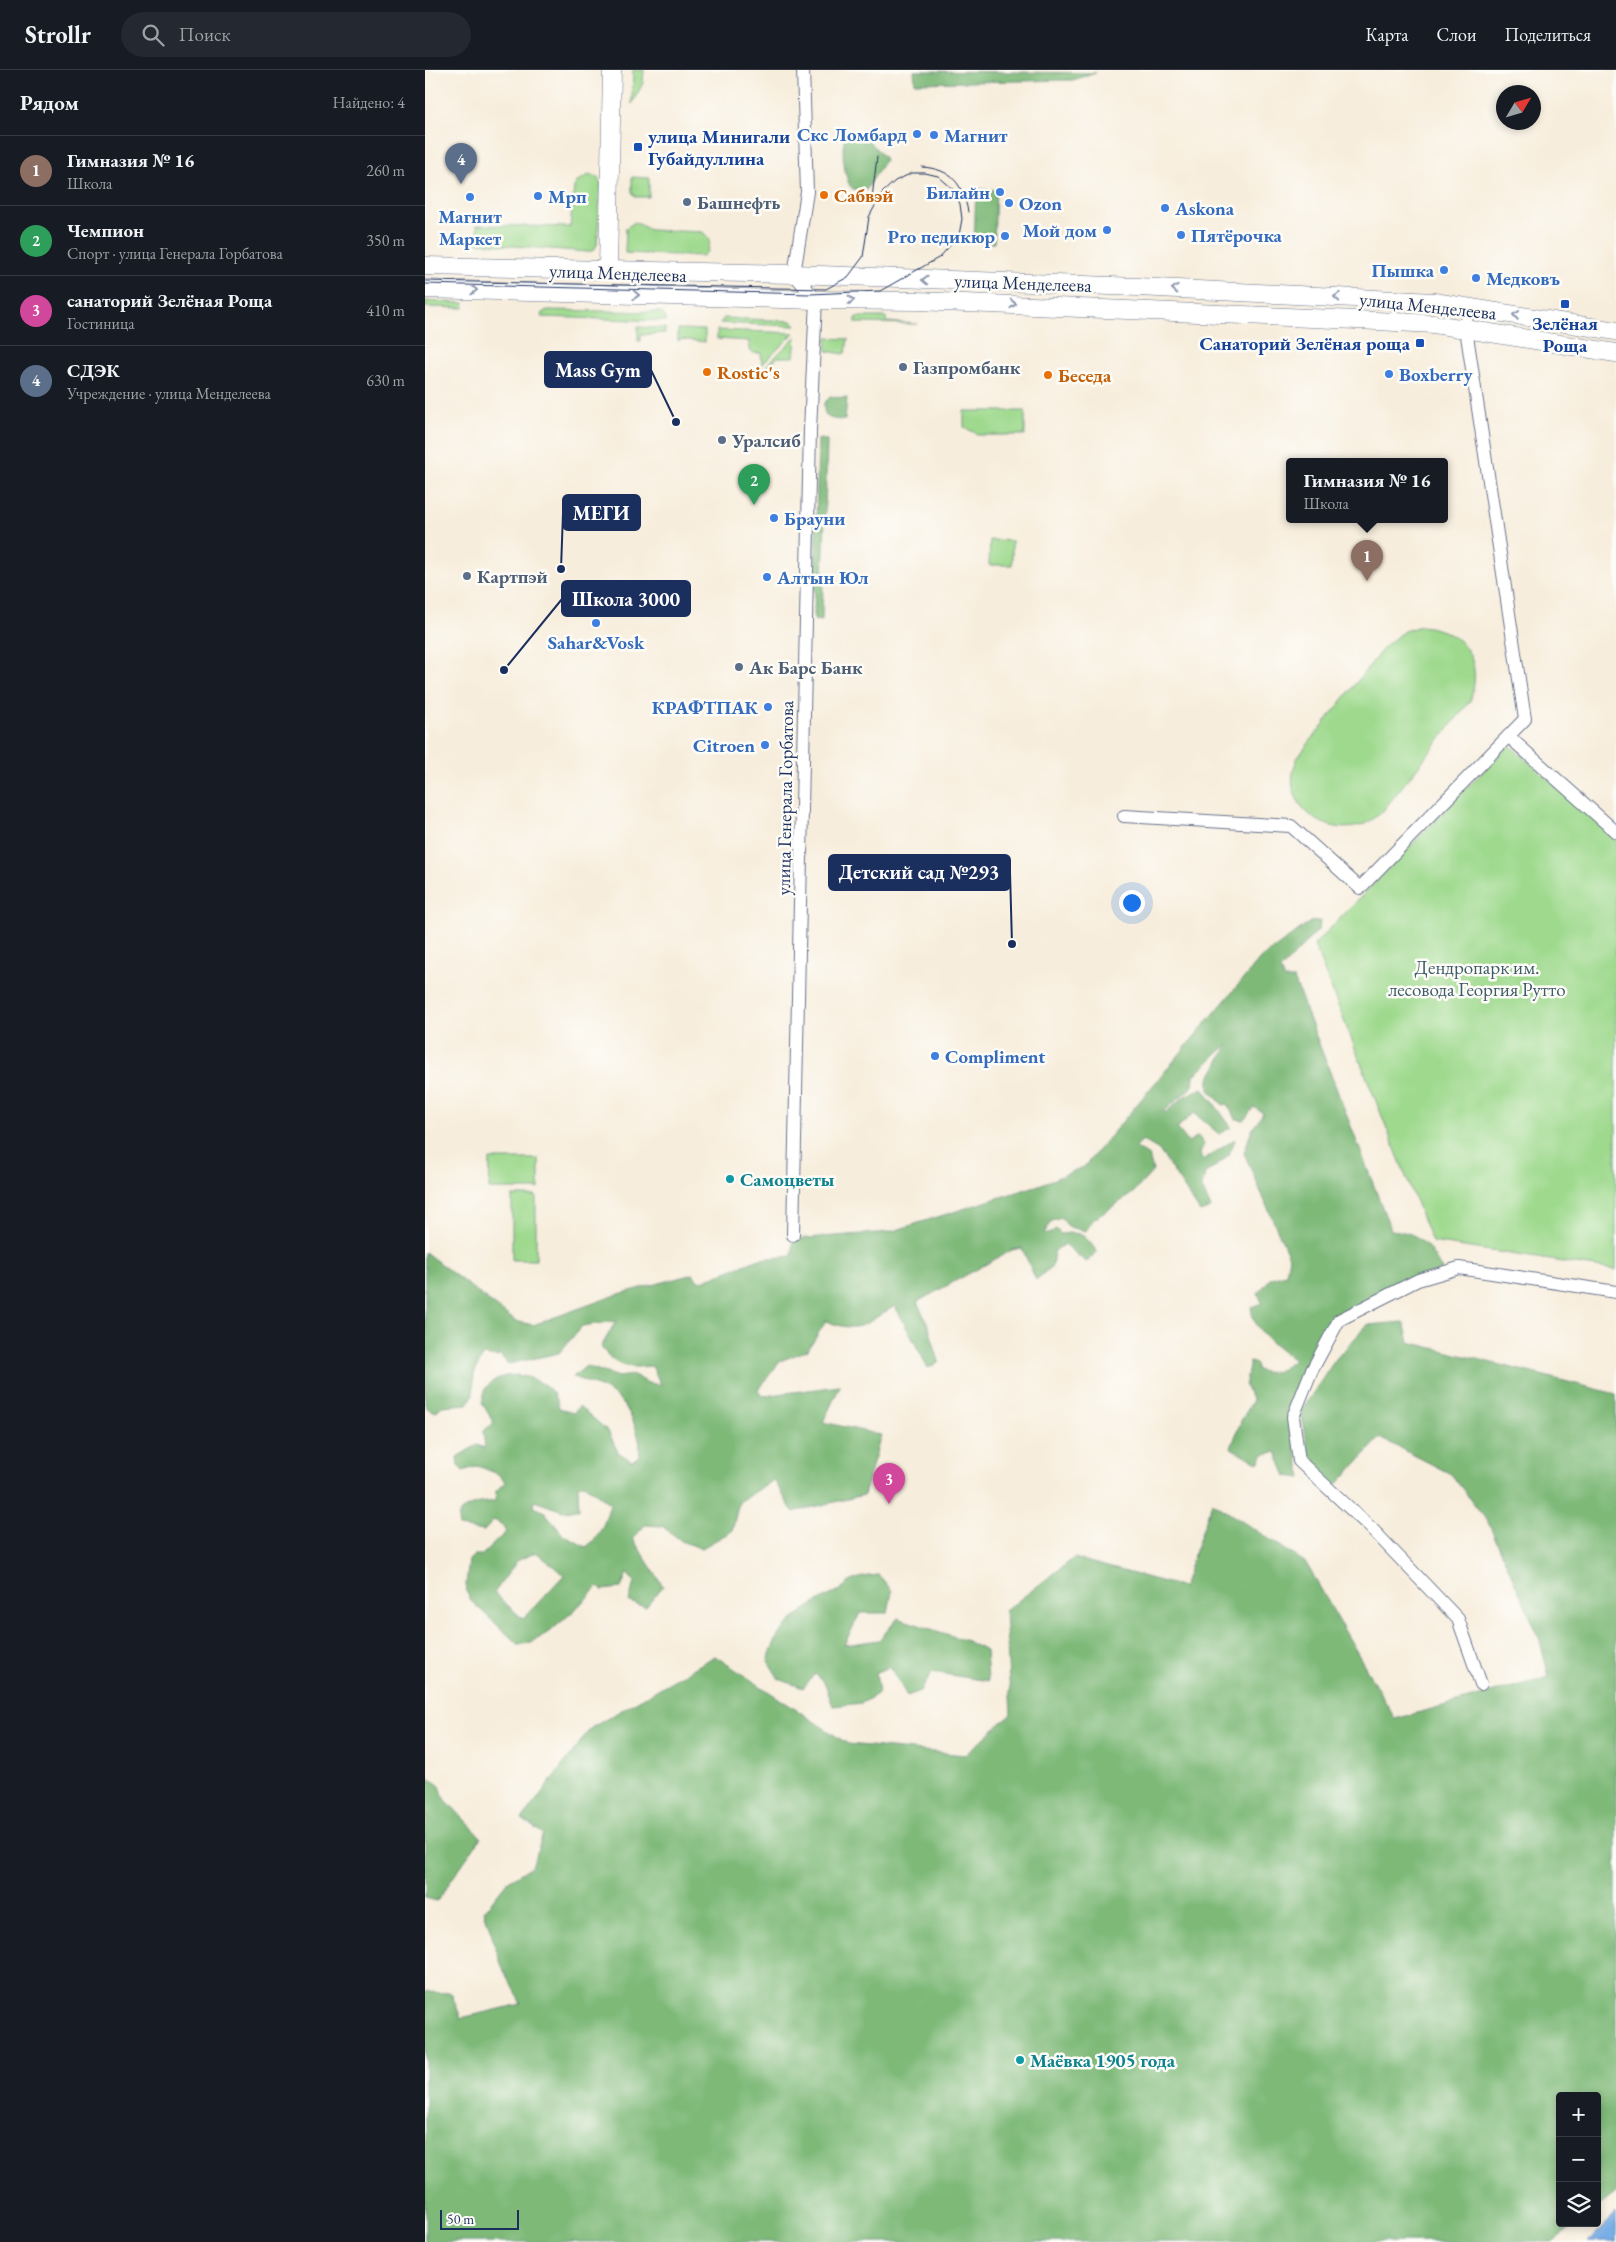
<!DOCTYPE html>
<html lang="ru">
<head>
<meta charset="utf-8">
<style>
  body { margin:0; font-family:"EB Garamond",serif; background:#242831; color:#f1f3f6 }
  .controls { position:absolute; right:15px; bottom:15px; display:grid; overflow:hidden; border-radius:5px; box-shadow:0 2px 8px #0003 }
  .controls button { width:45px; height:45px; display:grid; place-items:center; padding:0; border:0; border-bottom:1px solid #363941; background:#171b24; color:#f1f3f6; font:25px sans-serif }
  .compass { position:absolute; left:1071px; top:15px; width:45px; height:45px; border-radius:50%; background:#171b24; box-shadow:0 2px 8px #0003; rotate:52deg }
  .scale { position:absolute; left:15px; bottom:12px; width:79px; box-sizing:border-box; padding-left:5px; border:2px solid #1b2f5e; border-top:0; font-size:14px; line-height:18px; white-space:nowrap; color:#1b2f5e; -webkit-text-stroke:4px #fdfcf7; paint-order:stroke }
  .you { position:absolute; left:706px; top:832px; width:18px; height:18px; margin:-12px; border:4px solid #fff; border-radius:50%; background:#1a73e8; box-shadow:0 0 0 8px #1a73e833 }
  .badge { display:grid; place-items:center; width:32px; height:32px; border-radius:50%; background:#1f6fb2; color:#fff; font-size:16px; font-weight:700 }
  .pin { position:absolute; translate:-50% -41px; filter:drop-shadow(0 1px 2px #0008) }
  .pin::after { content:''; position:absolute; top:26px; width:18px; height:15px; background:inherit; clip-path:polygon(0 0,100% 0,50% 100%) }
  .popup { position:absolute; left:861px; top:388px; width:162px; height:65px; box-sizing:border-box; display:grid; place-content:center; border-radius:5px; background:#171b24; filter:drop-shadow(0 1px 4px #0005); font-size:16px; white-space:nowrap; color:#9ea1a6 }
  .popup b { font-size:19px; color:#f1f3f6 }
  .popup::after { content:''; position:absolute; left:50%; top:100%; margin-left:-10px; border:10px solid transparent; border-top-color:#171b24 }
  .list { margin:0; padding:0; list-style:none }
  h2 { display:flex; justify-content:space-between; align-items:center; height:65px; margin:0; padding:0 20px; font-size:21px }
  h2 small { font-size:16px; font-weight:400; color:#9ea1a6 }
  .list li { display:grid; grid-template-columns:32px 1fr auto; gap:15px; align-items:center; box-sizing:border-box; height:70px; padding:0 20px; border-top:1px solid #363941 }
  .list b { display:block; font-size:19px; white-space:nowrap }
  .list p { margin:0; font-size:16px; white-space:nowrap; color:#9ea1a6 }
  .list em { font-size:16px; font-style:normal; color:#9ea1a6 }
  .icon { flex:none; width:28px; height:28px; fill:none; stroke:currentColor; stroke-width:2; stroke-linecap:round; stroke-linejoin:round }
  .map { position:relative; flex:none; width:1191px; height:2172px; overflow:hidden }
  header { display:flex; align-items:center; gap:30px; box-sizing:border-box; height:70px; padding:0 25px; background:#171b24; border-bottom:1px solid #363941 }
  header strong { font-size:24px }
  nav { display:flex; gap:28px; margin-inline-start:auto; font-size:18px }
  .search { width:350px; height:45px; background:#242831; display:flex; align-items:center; gap:12px; box-sizing:border-box; padding:0 18px; border-radius:28px; color:#9ea1a6; font-size:19px }
  main { display:flex }
  aside { flex:1; background:#171b24 }
  .map>svg:first-child { display:block }
  .green { fill:#9ed98d; stroke:#5c8476 }
  .forest { fill:#7eb978; stroke:#4c746b; fill-rule:evenodd }
  .water { fill:#79afe7; stroke:#4a6fa2 }
  .lines { fill:none; stroke-linecap:round; stroke-linejoin:round }
  .street-casing { stroke:#68728a; stroke-width:14 }
  .secondary-casing { stroke:#68728a; stroke-width:19 }
  .street { stroke:#fff; stroke-width:12 }
  .secondary { stroke:#fff; stroke-width:18 }
  .tram { stroke:#1b2f5e; stroke-width:1 }
  .oneway { stroke:#8d97ae }
  .shop-dot { fill:#3f7fe0; stroke:#fdfcf7; stroke-width:2 }
  .transit-dot { fill:#1a4fb4; stroke:#fdfcf7; stroke-width:2 }
  .food-dot { fill:#e8710a; stroke:#fdfcf7; stroke-width:2 }
  .service-dot { fill:#5c6f8a; stroke:#fdfcf7; stroke-width:2 }
  .culture-dot { fill:#0f9aa8; stroke:#fdfcf7; stroke-width:2 }
  .labels { text-anchor:middle; dominant-baseline:central; stroke-width:5; stroke-linejoin:round; paint-order:stroke }
  .shop-label { font-size:19px; font-weight:bold; fill:#366cbe; stroke:#fdfcf7; text-anchor:start }
  .transit-label { font-size:19px; font-weight:bold; fill:#164399; stroke:#fdfcf7; text-anchor:start }
  .food-label { font-size:19px; font-weight:bold; fill:#c56008; stroke:#fdfcf7; text-anchor:start }
  .service-label { font-size:19px; font-weight:bold; fill:#4e5e75; stroke:#fdfcf7; text-anchor:start }
  .street-label { font-size:19px; fill:#1b2f5e; stroke:#fdfcf7 }
  .park-label { font-size:19px; fill:#3c5a6a; stroke:#fdfcf7 }
  .culture-label { font-size:19px; font-weight:bold; fill:#0d838f; stroke:#fdfcf7; text-anchor:start }
  .leader { fill:none; stroke:#1b2f5e; stroke-width:2 }
  .callout-dot { fill:#1b2f5e; stroke:#fdfcf7; stroke-width:2 }
  .callout { fill:#1b2f5e; stroke:#1b2f5e; stroke-width:2 }
  .callout-label { font-size:20px; text-anchor:middle; font-weight:bold; fill:#fff }
</style>
</head>
<body>
<header>
<strong>Strollr</strong>
<div class="search"><svg class="icon" aria-label="search" viewBox="0 0 24 24"><circle cx="10" cy="10" r="6"/><path d="M15 15l6 6"/></svg>Поиск</div>
<nav><a>Карта</a><a>Слои</a><a>Поделиться</a></nav>
</header>
<main>
<aside>
<h2>Рядом<small>Найдено: 4</small></h2>
<ul class="list">
<li><span class="badge" style="background:#8d6e63">1</span><div><b>Гимназия № 16</b><p>Школа</p></div><em>260 m</em></li>
<li><span class="badge" style="background:#2e9e5b">2</span><div><b>Чемпион</b><p>Спорт · улица Генерала Горбатова</p></div><em>350 m</em></li>
<li><span class="badge" style="background:#d1479c">3</span><div><b>санаторий Зелёная Роща</b><p>Гостиница</p></div><em>410 m</em></li>
<li><span class="badge" style="background:#5c6f8a">4</span><div><b>СДЭК</b><p>Учреждение · улица Менделеева</p></div><em>630 m</em></li>
</ul>
</aside>
<div class="map">
<svg width="1191" height="2172" viewBox="0 0 1191 2172">
  <rect width="100%" height="100%" fill="#fdfcf7"/>
  <filter id="ink" filterUnits="userSpaceOnUse"><feTurbulence type="fractalNoise" baseFrequency=".02" numOctaves="2"/><feDisplacementMap in="SourceGraphic" scale="10" xChannelSelector="R" yChannelSelector="G"/><feConvolveMatrix kernelMatrix="1 2 1 2 8 2 1 2 1" color-interpolation-filters="sRGB"/></filter>
  <filter id="wash" filterUnits="userSpaceOnUse"><feTurbulence type="fractalNoise" baseFrequency=".0096" numOctaves="4" result="noise"/><feDisplacementMap in="SourceGraphic" scale="20" xChannelSelector="R" yChannelSelector="G"/><feGaussianBlur stdDeviation="1.12" result="paint"/><feColorMatrix in="noise" values="0 0 0 0 0 0 0 0 0 0 0 0 0 0 0 0 0 1.4 0 .05"/><feComposite in="paint" operator="in"/></filter>
  <g filter="url(#wash)">
    <rect width="100%" height="100%" fill="#f7eddc"/>
    <path class="green" d="M 208,0 L 219,0 L 218,13 L 207,34 Z
      M 164,105 L 173,107 L 176,114 L 172,175 L 169,180 L 163,182 L 53,173 L 52,155 L 145,157 L 149,117 L 153,111 Z
      M 207,107 L 224,108 L 224,127 L 211,127 L 207,122 Z
      M 210,152 L 225,160 L 278,162 L 285,170 L 283,181 L 278,186 L 200,183 L 201,158 Z
      M 0,231 L 39,233 L 39,238 L 0,237 Z
      M 123,240 L 235,242 L 239,245 L 241,251 L 116,247 L 118,242 Z
      M 431,247 L 461,247 L 461,252 L 493,254 L 431,253 Z
      M 299,248 L 367,251 L 371,256 L 295,253 Z
      M 213,257 L 240,258 L 240,263 L 216,265 L 216,271 L 213,271 Z
      M 253,259 L 280,260 L 280,272 L 256,269 L 253,271 Z
      M 292,260 L 369,263 L 337,295 L 336,283 L 328,283 L 324,280 L 324,271 L 292,269 Z
      M 371,266 L 369,287 L 353,287 L 340,300 L 339,298 Z
      M 401,268 L 423,269 L 421,282 L 418,284 L 402,281 Z
      M 539,341 L 600,341 L 600,365 L 554,365 L 539,357 Z
      M 565,470 L 587,471 L 587,495 L 564,495 Z
      M 996,556 C 1039,560 1059,590 1045,631 L 957,742 C 952,745 947,751 942,753 C 913,767 874,749 868,717 C 866,706 869,697 873,687 L 960,576 L 979,561 Z
      M 1084,675 L 1191,768 L 1191,1200 L 1007,1172 L 889,875 Z
      M 65,1089 L 114,1089 L 114,1119 L 64,1119 Z
      M 87,1126 L 111,1126 L 111,1190 L 87,1190 Z"/>
    <path class="forest" d="M 489,1 L 671,3 L 648,10 L 490,13 Z
      M 421,66 L 441,68 L 458,86 L 460,90 L 441,120 L 428,119 C 419,113 415,74 421,66 Z
      M 551,119 L 571,120 L 569,173 L 549,172 Z
      M 405,327 L 422,328 L 420,350 C 406,349 398,350 399,333 Z
      M 393,369 L 402,370 L 397,551 L 389,550 Z
      M 895,851 L 894,859 L 855,900 L 859,909 L 869,909 L 966,1160 C 997,1163 1002,1174 1017,1200 L 910,1249 L 880,1297 L 865,1331 L 862,1342 L 877,1408 L 861,1406 L 851,1382 L 839,1384 L 834,1393 L 806,1378 L 816,1351 L 828,1330 L 820,1316 L 825,1292 L 831,1294 L 832,1300 C 848,1306 858,1300 869,1290 C 850,1276 828,1261 826,1237 L 837,1233 L 833,1223 L 846,1208 L 861,1204 L 864,1187 L 819,1083 L 826,1062 L 838,1043 L 829,1037 L 819,1050 L 811,1049 L 802,1034 L 798,1035 L 784,1020 L 784,1009 L 803,975 C 790,983 782,996 769,1005 L 768,1016 L 739,1041 L 740,1043 L 761,1025 L 778,1018 L 806,1057 L 794,1064 L 769,1043 L 752,1058 L 763,1072 L 773,1066 L 779,1074 L 775,1084 L 778,1090 L 810,1069 C 806,1087 795,1094 780,1103 L 777,1118 L 786,1138 L 775,1142 L 734,1080 L 717,1070 L 711,1078 L 724,1086 L 728,1101 L 708,1123 L 668,1150 L 661,1161 L 644,1157 L 636,1148 L 627,1151 L 619,1163 L 624,1164 L 631,1159 L 636,1164 C 657,1161 660,1165 672,1182 L 661,1192 L 639,1174 L 629,1182 L 627,1196 L 611,1210 L 597,1178 L 587,1180 L 492,1232 L 503,1254 L 514,1292 L 503,1298 L 470,1236 C 439,1253 437,1265 401,1251 L 383,1280 L 355,1291 L 333,1320 L 337,1326 L 415,1316 L 398,1352 L 456,1365 L 439,1425 L 368,1442 L 349,1410 L 314,1432 L 307,1461 L 277,1478 L 258,1472 L 237,1456 L 220,1455 L 208,1469 L 238,1516 L 221,1537 L 204,1532 L 209,1512 L 202,1503 L 196,1518 L 177,1520 L 173,1516 C 158,1532 115,1578 93,1574 L 47,1532 L 42,1523 L 41,1514 L 44,1490 L 49,1485 L 57,1485 L 81,1462 L 76,1454 L 69,1450 L 59,1461 L 34,1457 C 28,1435 54,1433 70,1431 L 71,1421 L 80,1412 L 73,1404 L 53,1396 L 38,1401 L 33,1396 L 32,1387 L 52,1375 L 60,1378 L 58,1361 L 69,1353 L 57,1333 C 58,1329 59,1322 61,1318 C 77,1295 121,1306 131,1328 C 133,1331 133,1336 134,1339 L 149,1343 L 154,1336 L 183,1361 L 193,1382 L 207,1391 L 214,1386 C 216,1374 214,1368 210,1356 C 196,1320 181,1320 148,1307 L 161,1296 L 193,1307 L 209,1305 L 223,1313 L 236,1315 L 227,1296 C 202,1298 193,1299 176,1277 L 191,1251 L 157,1256 L 134,1283 L 83,1294 L 73,1283 L 73,1287 L 58,1285 L 49,1304 L 48,1325 L 43,1334 L 17,1336 L 11,1342 L 2,1338 L 0,1334 L 0,1182 L 90,1251 L 108,1255 L 194,1224 L 268,1204 L 274,1212 L 335,1189 L 367,1186 L 368,1169 L 465,1162 L 614,1115 L 659,1097 L 836,888 L 885,852 ZM 159,1414 L 185,1434 C 180,1451 176,1467 161,1477 L 138,1465 L 120,1442 L 108,1437 L 109,1431 L 138,1441 L 154,1439 L 153,1416 ZM 111,1482 L 139,1505 L 98,1549 L 69,1523 L 92,1491 Z
      M 979,1252 L 984,1272 L 1191,1324 L 1191,2123 L 1172,2138 L 1172,2026 L 1135,2026 L 1135,2153 L 1153,2153 L 1127,2172 L 0,2172 L 0,1922 L 26,1923 L 36,1948 L 96,1934 L 77,1897 L 59,1841 L 82,1812 L 107,1796 L 118,1764 L 97,1749 L 166,1658 L 290,1586 L 423,1674 L 540,1685 L 586,1644 L 580,1541 L 649,1488 L 758,1517 L 787,1432 L 881,1493 L 970,1649 L 1124,1607 L 1114,1567 L 1063,1452 L 1026,1404 L 955,1368 L 906,1421 L 885,1389 L 876,1341 L 910,1290 L 942,1255 Z
      M 454,1505 L 467,1521 L 463,1543 L 435,1543 L 419,1575 L 454,1570 L 473,1548 L 542,1571 L 561,1581 L 563,1611 L 507,1602 L 497,1620 L 482,1626 L 465,1597 L 451,1602 L 454,1623 L 437,1633 L 408,1636 L 399,1612 L 390,1604 L 378,1618 L 354,1609 L 343,1591 C 352,1554 380,1538 411,1522 C 418,1518 424,1511 431,1509 C 438,1506 447,1506 454,1505 Z
      M 0,1705 L 15,1716 L 19,1728 L 56,1767 L 12,1831 L 0,1828 Z"/>
    <path class="water" d="M 1191,2144 L 1191,2172 L 1163,2172 Z"/>
  </g>
  <g filter="url(#ink)">
    <g class="lines">
      <g class="street-casing">
        <path id="street" d="M 1083,666 L 1191,762
          M 699,746 L 866,756 L 935,818 L 1100,649 L 1041,259 L 1042,238
          M 368,1165 L 385,360 L 391,230 L 369,204 L 382,122 L 378,0
          M 1056,1614 L 1033,1549 L 946,1458 L 874,1391 L 868,1347 L 886,1302 L 914,1250 L 993,1210 L 1034,1198 L 1191,1222"/>
      </g>
      <g class="secondary-casing">
        <path id="secondary" d="M 0,196 L 369,204 L 713,217 L 1009,232 L 1191,261
          M 183,199 L 187,0
          M 0,219 L 391,230 L 493,231 L 932,250 L 1009,254 L 1191,283"/>
      </g>
      <use href="#street" class="street"/>
      <use href="#secondary" class="secondary"/>
      <path class="tram" d="M 497,97 C 527,99 538,114 543,142
        M 447,128 L 452,87
        M 0,211 L 401,219 L 423,207 L 438,187 L 444,147 L 457,123 L 470,111 L 487,103 L 500,103 L 513,106 L 528,119 L 535,134 L 537,149 L 534,165 L 515,187 L 455,221 L 385,224 L 0,214"/>
    </g>
    <defs><path id="oneway-chevron" d="M-2-3.5L2.5 0L-2 3.5" fill="none" stroke-width="1.6" stroke-linecap="round" stroke-linejoin="round" transform="scale(1.25)"/></defs>
    <g class="oneway">
      <use href="#oneway-chevron" transform="translate(500 210) rotate(-178)"/>
      <use href="#oneway-chevron" transform="translate(750 219) rotate(-177)"/>
      <use href="#oneway-chevron" transform="translate(49 220) rotate(1)"/>
      <use href="#oneway-chevron" transform="translate(211 225) rotate(2)"/>
      <use href="#oneway-chevron" transform="translate(912 227) rotate(-177)"/>
      <use href="#oneway-chevron" transform="translate(426 230)"/>
      <use href="#oneway-chevron" transform="translate(588 234) rotate(2)"/>
      <use href="#oneway-chevron" transform="translate(1091 245) rotate(-171)"/>
    </g>
  </g>
  <g class="shop-dot">
    <circle cx="492" cy="64" r="5"/>
    <circle cx="509" cy="65" r="5"/>
    <circle cx="575" cy="122" r="5"/>
    <circle cx="113" cy="126" r="5"/>
    <circle cx="45" cy="127" r="5"/>
    <circle cx="584" cy="133" r="5"/>
    <circle cx="740" cy="138" r="5"/>
    <circle cx="682" cy="160" r="5"/>
    <circle cx="756" cy="165" r="5"/>
    <circle cx="580" cy="166" r="5"/>
    <circle cx="1019" cy="200" r="5"/>
    <circle cx="1051" cy="208" r="5"/>
    <circle cx="964" cy="304" r="5"/>
    <circle cx="349" cy="448" r="5"/>
    <circle cx="342" cy="507" r="5"/>
    <circle cx="171" cy="553" r="5"/>
    <circle cx="343" cy="637" r="5"/>
    <circle cx="340" cy="675" r="5"/>
    <circle cx="510" cy="986" r="5"/>
  </g>
  <g class="transit-dot">
    <rect x="208" y="72" width="10" height="10" rx="2.5"/>
    <rect x="1135" y="229" width="10" height="10" rx="2.5"/>
    <rect x="990" y="268" width="10" height="10" rx="2.5"/>
  </g>
  <g class="food-dot">
    <circle cx="399" cy="125" r="5"/>
    <circle cx="282" cy="302" r="5"/>
    <circle cx="623" cy="305" r="5"/>
  </g>
  <g class="service-dot">
    <circle cx="262" cy="132" r="5"/>
    <circle cx="478" cy="297" r="5"/>
    <circle cx="297" cy="370" r="5"/>
    <circle cx="42" cy="506" r="5"/>
    <circle cx="314" cy="597" r="5"/>
  </g>
  <g class="culture-dot">
    <circle cx="305" cy="1109" r="5"/>
    <circle cx="595" cy="1990" r="5"/>
  </g>
  <g class="labels">
    <g class="shop-label">
      <text x="482" y="64" text-anchor="end">Скс Ломбард</text>
      <text x="519" y="65">Магнит</text>
      <text x="565" y="122" text-anchor="end">Билайн</text>
      <text x="123" y="126">Мрп</text>
      <text x="594" y="133">Ozon</text>
      <text x="750" y="138">Askona</text>
      <text x="45" y="146" text-anchor="middle">Магнит<tspan x="45" dy="22">Маркет</tspan></text>
      <text x="672" y="160" text-anchor="end">Мой дом</text>
      <text x="766" y="165">Пятёрочка</text>
      <text x="570" y="166" text-anchor="end">Pro педикюр</text>
      <text x="1009" y="200" text-anchor="end">Пышка</text>
      <text x="1061" y="208">Медковъ</text>
      <text x="974" y="304">Boxberry</text>
      <text x="359" y="448">Брауни</text>
      <text x="352" y="507">Алтын Юл</text>
      <text x="171" y="572" text-anchor="middle">Sahar&amp;Vosk</text>
      <text x="333" y="637" text-anchor="end">КРАФТПАК</text>
      <text x="330" y="675" text-anchor="end">Citroen</text>
      <text x="520" y="986">Compliment</text>
    </g>
    <g class="transit-label">
      <text x="223" y="66">улица Минигали<tspan x="223" dy="22">Губайдуллина</tspan></text>
      <text x="1140" y="253" text-anchor="middle">Зелёная<tspan x="1140" dy="22">Роща</tspan></text>
      <text x="985" y="273" text-anchor="end">Санаторий Зелёная роща</text>
    </g>
    <g class="food-label">
      <text x="409" y="125">Сабвэй</text>
      <text x="292" y="302">Rostic's</text>
      <text x="633" y="305">Беседа</text>
    </g>
    <g class="service-label">
      <text x="272" y="132">Башнефть</text>
      <text x="488" y="297">Газпромбанк</text>
      <text x="307" y="370">Уралсиб</text>
      <text x="52" y="506">Картпэй</text>
      <text x="324" y="597">Ак Барс Банк</text>
    </g>
    <g class="street-label">
      <text transform="translate(193 203) rotate(2)">улица Менделеева</text>
      <text transform="translate(598 213) rotate(2)">улица Менделеева</text>
      <text transform="translate(1003 236) rotate(6)">улица Менделеева</text>
      <text transform="translate(360 728) rotate(-89)">улица Генерала Горбатова</text>
    </g>
    <g class="park-label">
      <text x="1052" y="897">Дендропарк им.<tspan x="1052" dy="22">лесовода Георгия Рутто</tspan></text>
    </g>
    <g class="culture-label">
      <text x="315" y="1109">Самоцветы</text>
      <text x="605" y="1990">Маёвка 1905 года</text>
    </g>
  </g>
  <path class="leader" d="M251 352L226 300M136 499L138 443M79 600L137 529M587 874L585 802"/>
  <g class="callout-dot">
    <circle cx="251" cy="352" r="5"/>
    <circle cx="136" cy="499" r="5"/>
    <circle cx="79" cy="600" r="5"/>
    <circle cx="587" cy="874" r="5"/>
  </g>
  <g class="callout">
    <rect x="120" y="282" width="106" height="35" rx="5"/>
    <rect x="138" y="425" width="77" height="35" rx="5"/>
    <rect x="137" y="511" width="128" height="35" rx="5"/>
    <rect x="404" y="785" width="181" height="35" rx="5"/>
  </g>
  <g class="callout-label">
    <text x="173" y="307">Mass Gym</text>
    <text x="176" y="450">МЕГИ</text>
    <text x="201" y="536">Школа 3000</text>
    <text x="494" y="809">Детский сад №293</text>
  </g>
</svg>
<div class="controls">
<button>+</button>
<button>−</button>
<button><svg class="icon" aria-label="layers" viewBox="0 0 24 24"><path d="M12 4l9 5-9 5-9-5zM3 14l9 5 9-5"/></svg></button>
</div>
<svg class="compass" viewBox="-18 -18 36 36"><path d="M0-13l5 13h-10z" fill="#e53935"/><path d="M0 13l5-13h-10z" fill="#9ea1a6"/></svg>
<div class="scale">50 m</div>
<div class="you"></div>
<div class="pin badge" style="left:942px;top:511px;background:#8d6e63">1</div>
<div class="popup"><b>Гимназия № 16</b>Школа</div>
<div class="pin badge" style="left:329px;top:435px;background:#2e9e5b">2</div>
<div class="pin badge" style="left:464px;top:1434px;background:#d1479c">3</div>
<div class="pin badge" style="left:36px;top:114px;background:#5c6f8a">4</div>
</div>
</main>
</body>
</html>
